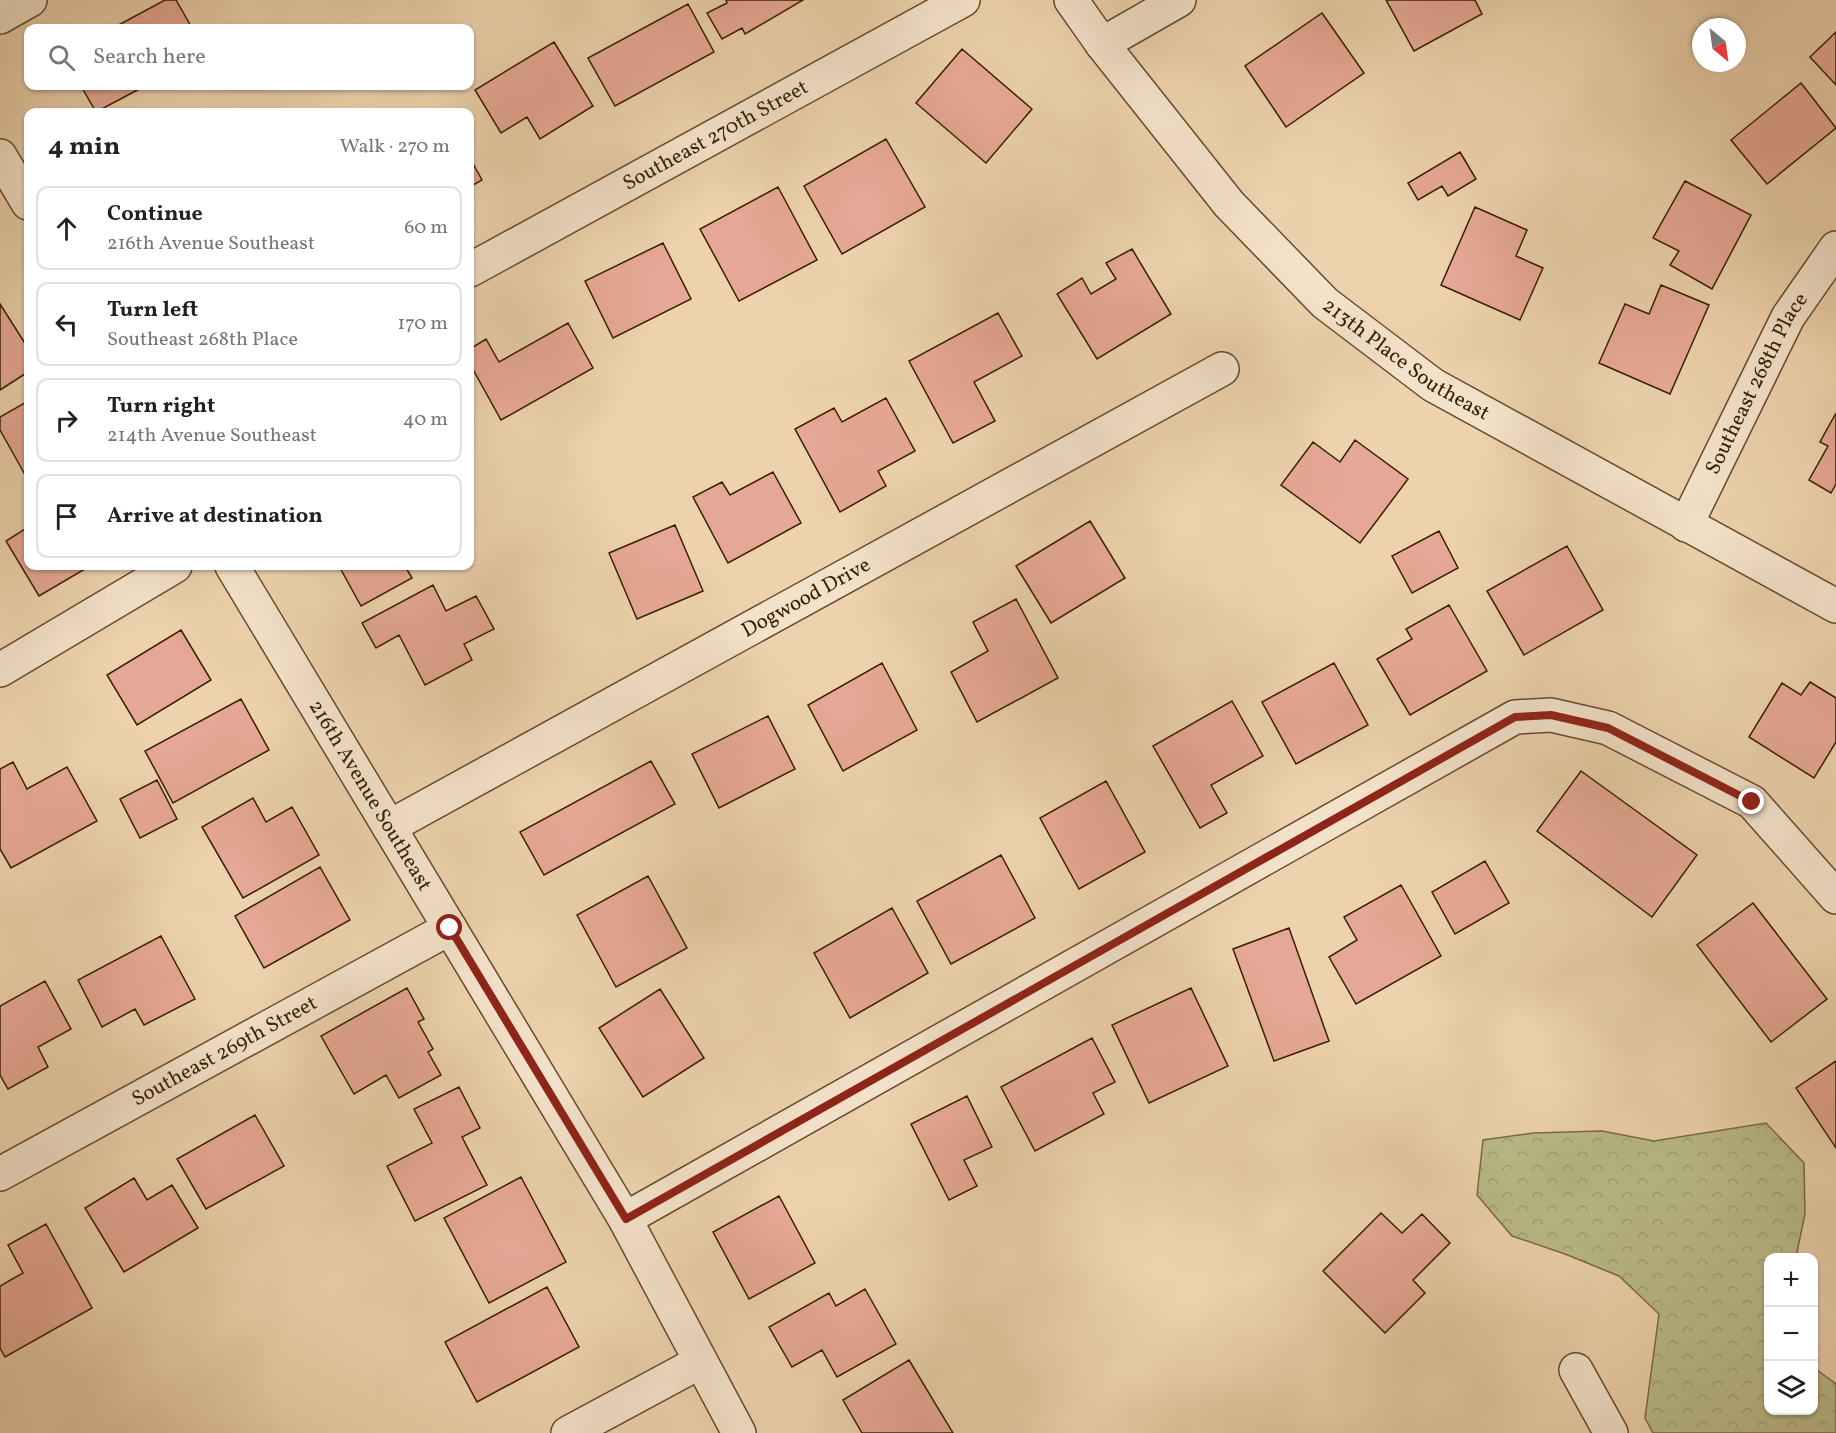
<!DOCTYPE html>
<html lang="en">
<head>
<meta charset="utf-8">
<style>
  body { margin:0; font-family:Vollkorn,serif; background:#f2f2f2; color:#222 }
  .controls { position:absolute; right:18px; bottom:18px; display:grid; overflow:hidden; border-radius:12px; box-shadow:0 2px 4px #0004 }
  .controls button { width:54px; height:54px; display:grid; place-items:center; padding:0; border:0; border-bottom:2px solid #e0e0e0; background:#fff; color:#222; font:30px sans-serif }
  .compass { position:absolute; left:1692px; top:18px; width:54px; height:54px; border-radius:50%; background:#fff; box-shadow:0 2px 4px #0004; rotate:151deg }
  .stop { position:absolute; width:18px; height:18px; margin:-14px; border:4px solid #8f2418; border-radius:50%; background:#fff }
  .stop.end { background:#8f2418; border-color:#fff; box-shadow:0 2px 6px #0008 }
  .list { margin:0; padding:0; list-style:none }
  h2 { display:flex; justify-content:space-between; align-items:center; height:78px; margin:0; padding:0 24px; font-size:26px }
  h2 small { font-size:20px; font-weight:400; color:#767676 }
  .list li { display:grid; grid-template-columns:39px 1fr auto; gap:18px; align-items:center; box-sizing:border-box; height:84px; margin:0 12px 12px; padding:0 12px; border:2px solid #e0e0e0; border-radius:12px }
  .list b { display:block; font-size:22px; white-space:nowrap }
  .list p { margin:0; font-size:20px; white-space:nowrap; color:#767676 }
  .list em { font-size:20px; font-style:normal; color:#767676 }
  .icon { flex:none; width:33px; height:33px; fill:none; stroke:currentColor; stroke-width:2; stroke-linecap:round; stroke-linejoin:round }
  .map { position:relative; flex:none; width:1836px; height:1433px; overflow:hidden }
  .search { position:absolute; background:#fff; box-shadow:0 2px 4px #0004; left:24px; top:24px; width:450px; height:66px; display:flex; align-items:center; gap:15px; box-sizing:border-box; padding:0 21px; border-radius:12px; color:#767676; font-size:22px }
  .panel { position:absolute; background:#fff; box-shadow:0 2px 4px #0004; left:24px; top:108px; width:450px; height:462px; border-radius:12px }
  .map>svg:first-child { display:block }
  .forest { fill:url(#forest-crowns); stroke:#796c46; stroke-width:1.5 }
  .building { fill:#e6a896; stroke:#381e02; stroke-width:1.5 }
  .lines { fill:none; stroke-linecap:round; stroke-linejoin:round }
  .minor-casing { stroke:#654b2d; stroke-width:36 }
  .minor { stroke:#f3e2ca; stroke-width:33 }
  .route { stroke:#8f2418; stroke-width:8 }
  .labels { text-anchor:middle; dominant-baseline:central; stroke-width:4.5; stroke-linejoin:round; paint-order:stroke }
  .street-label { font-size:21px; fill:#381e02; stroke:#f3e2ca }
</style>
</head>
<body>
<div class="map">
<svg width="1836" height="1433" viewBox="0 0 1836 1433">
  <defs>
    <pattern id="forest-crowns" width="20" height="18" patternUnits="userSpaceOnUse" patternTransform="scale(1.5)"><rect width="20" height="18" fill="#babb89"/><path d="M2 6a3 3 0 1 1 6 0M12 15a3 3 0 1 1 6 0" fill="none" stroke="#a1a075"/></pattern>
  </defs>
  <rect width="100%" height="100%" fill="#edd2ad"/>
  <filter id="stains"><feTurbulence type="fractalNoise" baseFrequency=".00333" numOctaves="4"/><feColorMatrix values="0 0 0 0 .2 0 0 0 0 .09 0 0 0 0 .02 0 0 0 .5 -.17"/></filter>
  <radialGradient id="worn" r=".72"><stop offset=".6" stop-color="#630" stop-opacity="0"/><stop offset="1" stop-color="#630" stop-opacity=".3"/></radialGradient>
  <path class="forest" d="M 1766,1123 L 1804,1163 L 1805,1214 L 1796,1257 L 1768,1258 L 1768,1410 L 1814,1410 L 1814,1368 L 1836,1384 L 1836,1433 L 1653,1433 L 1645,1418 L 1659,1314 L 1619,1276 L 1565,1254 L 1512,1236 L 1477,1195 L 1483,1140 L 1534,1133 L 1602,1131 L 1654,1141 Z"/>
  <path class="building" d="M 165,0 L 176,0 L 192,28 L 113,28 Z
    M 726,0 L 803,0 L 745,34 L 742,28 L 722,39 L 707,13 L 727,3 Z
    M 1386,0 L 1475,0 L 1482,14 L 1414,51 Z
    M 688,4 L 714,52 L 615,106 L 588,58 Z
    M 1322,13 L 1364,73 L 1286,127 L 1245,66 Z
    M 1836,32 L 1836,85 L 1810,57 Z
    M 554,42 L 593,106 L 540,139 L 527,117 L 501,133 L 475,90 Z
    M 962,49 L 1032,109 L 986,163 L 916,103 Z
    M 1801,83 L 1836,128 L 1767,184 L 1731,140 Z
    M 81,86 L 145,86 L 96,112 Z
    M 886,139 L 925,207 L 842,254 L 804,186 Z
    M 1460,152 L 1476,179 L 1448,196 L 1442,186 L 1418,200 L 1408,183 Z
    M 470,158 L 482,180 L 470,187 Z
    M 1685,181 L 1751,215 L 1712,289 L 1670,265 L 1679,251 L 1653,238 Z
    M 778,187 L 817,260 L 739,301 L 700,229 Z
    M 1475,207 L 1527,230 L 1516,256 L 1543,268 L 1520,320 L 1441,285 Z
    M 663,243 L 691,299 L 613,338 L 585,281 Z
    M 1132,249 L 1171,314 L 1097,359 L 1057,294 L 1082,278 L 1091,294 L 1116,279 L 1106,263 Z
    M 1661,285 L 1709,305 L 1670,394 L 1599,363 L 1625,304 L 1649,314 Z
    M 0,304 L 28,348 L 28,372 L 0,390 Z
    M 998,313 L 1022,356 L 974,382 L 995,421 L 953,443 L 909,361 Z
    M 568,323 L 593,368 L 501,420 L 470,364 L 470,349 L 486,339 L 499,362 Z
    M 886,398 L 915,451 L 878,471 L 886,486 L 840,512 L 795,429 L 834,408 L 842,422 Z
    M 28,401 L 28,480 L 0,430 L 0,417 Z
    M 1836,413 L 1836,484 L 1831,493 L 1809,480 L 1828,446 L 1820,442 Z
    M 1355,440 L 1408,479 L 1360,543 L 1281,485 L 1313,442 L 1340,462 Z
    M 773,472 L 801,523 L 728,563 L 693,497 L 722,482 L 730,495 Z
    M 1090,521 L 1125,578 L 1051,623 L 1016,566 Z
    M 675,525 L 703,591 L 637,619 L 609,553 Z
    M 28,527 L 28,566 L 90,566 L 39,596 L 6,541 Z
    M 1439,531 L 1458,568 L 1412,593 L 1392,556 Z
    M 1567,546 L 1603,610 L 1524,655 L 1487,591 Z
    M 339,566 L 405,566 L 412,578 L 361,606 Z
    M 433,585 L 446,611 L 476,596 L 494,629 L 464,644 L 472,660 L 425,685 L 399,635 L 376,648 L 362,623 Z
    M 1016,599 L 1058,678 L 977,722 L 951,672 L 988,651 L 973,622 Z
    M 1449,605 L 1487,671 L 1410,715 L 1377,659 L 1412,639 L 1406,629 Z
    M 181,630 L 211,680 L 137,725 L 107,675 Z
    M 882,663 L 917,730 L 843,771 L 808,705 Z
    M 1334,663 L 1368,725 L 1296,764 L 1262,702 Z
    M 1810,682 L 1836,698 L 1836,742 L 1814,778 L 1749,737 L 1782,683 L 1801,695 Z
    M 241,699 L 269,750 L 173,803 L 145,751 Z
    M 1232,701 L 1263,756 L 1211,785 L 1227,813 L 1200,828 L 1153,746 Z
    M 768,716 L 795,769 L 719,808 L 692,754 Z
    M 651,761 L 675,804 L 544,875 L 520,832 Z
    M 13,762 L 27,789 L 67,767 L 97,821 L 11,868 L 0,849 L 0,769 Z
    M 1581,771 L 1697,855 L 1652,917 L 1537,831 Z
    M 157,780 L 177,819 L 140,838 L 120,799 Z
    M 1106,781 L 1145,852 L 1079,889 L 1040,818 Z
    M 253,798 L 266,822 L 292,807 L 319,855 L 243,898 L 202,827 Z
    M 1001,855 L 1035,918 L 951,964 L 917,901 Z
    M 1485,861 L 1509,903 L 1455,934 L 1432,892 Z
    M 320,867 L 350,920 L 264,968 L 235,916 Z
    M 648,876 L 687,948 L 616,987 L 577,915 Z
    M 1401,885 L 1441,956 L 1356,1004 L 1329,957 L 1357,940 L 1344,917 Z
    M 1753,903 L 1827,999 L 1771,1042 L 1697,945 Z
    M 892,908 L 928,973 L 850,1018 L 814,953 Z
    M 1289,928 L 1329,1041 L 1274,1061 L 1233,949 Z
    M 161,936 L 195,999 L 144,1025 L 135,1009 L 102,1027 L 78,980 Z
    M 45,981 L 71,1029 L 38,1047 L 48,1067 L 8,1089 L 0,1075 L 0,1006 Z
    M 407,988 L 424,1019 L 418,1022 L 433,1049 L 428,1052 L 441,1075 L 399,1098 L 386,1075 L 354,1094 L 321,1036 Z
    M 1191,988 L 1228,1066 L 1149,1103 L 1112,1025 Z
    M 660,989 L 704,1058 L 643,1097 L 599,1028 Z
    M 1092,1038 L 1115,1082 L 1093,1093 L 1104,1114 L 1035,1151 L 1001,1087 Z
    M 1836,1061 L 1836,1148 L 1796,1088 Z
    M 459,1087 L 480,1128 L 462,1137 L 487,1185 L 415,1221 L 387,1166 L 432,1143 L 414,1109 Z
    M 967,1096 L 992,1147 L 964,1160 L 977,1186 L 949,1200 L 911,1124 Z
    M 255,1115 L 284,1166 L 206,1209 L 177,1159 Z
    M 521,1177 L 566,1262 L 489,1303 L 444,1218 Z
    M 134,1178 L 147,1200 L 172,1185 L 198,1228 L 124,1272 L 85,1208 Z
    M 779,1196 L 815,1263 L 749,1299 L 713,1232 Z
    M 1381,1213 L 1402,1233 L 1422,1214 L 1450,1243 L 1413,1280 L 1425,1293 L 1385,1333 L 1323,1271 Z
    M 46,1224 L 92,1308 L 5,1357 L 0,1348 L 0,1286 L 23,1273 L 8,1245 Z
    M 547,1287 L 579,1347 L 477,1402 L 445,1342 Z
    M 865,1289 L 896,1344 L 837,1377 L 822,1350 L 792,1367 L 769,1327 L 829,1293 L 836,1306 Z
    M 909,1360 L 953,1433 L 862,1433 L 843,1400 Z"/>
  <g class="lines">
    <g class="minor-casing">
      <g id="minor">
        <path id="s1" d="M 1071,0 L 1102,44 L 1229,204 L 1325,303 L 1433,385 L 1836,606"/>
        <path d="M 0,17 L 30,0"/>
        <path d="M 1102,44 L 1179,0"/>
        <path d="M 0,156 L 28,203"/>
        <path id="s2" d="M 470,270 L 963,0"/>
        <path id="s3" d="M 1686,525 L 1788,317 L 1836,248"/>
        <path id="s4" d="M 232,566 L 625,1219 L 739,1433"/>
        <path d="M 0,670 L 175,566"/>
        <path id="s5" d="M 389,827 L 1222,369"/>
        <path id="s6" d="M 0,1174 L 450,928"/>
        <path d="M 625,1219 L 1515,717 L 1551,715 L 1608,728 L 1752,802 L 1836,897"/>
        <path d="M 1576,1370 L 1611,1433"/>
        <path d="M 568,1433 L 700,1362"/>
      </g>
    </g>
    <use href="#minor" class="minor"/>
  </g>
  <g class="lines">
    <path class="route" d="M 450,928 L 626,1219 L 1515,717 L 1551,715 L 1608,728 L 1752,802"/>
  </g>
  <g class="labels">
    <g class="street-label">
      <text stroke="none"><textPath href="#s2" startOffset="280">Southeast 270th Street</textPath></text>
      <text stroke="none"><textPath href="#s1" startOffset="495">213th Place Southeast</textPath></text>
      <text stroke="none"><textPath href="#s3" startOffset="158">Southeast 268th Place</textPath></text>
      <text stroke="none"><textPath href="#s5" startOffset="476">Dogwood Drive</textPath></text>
      <text stroke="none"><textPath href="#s4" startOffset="268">216th Avenue Southeast</textPath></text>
      <text stroke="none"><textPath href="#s6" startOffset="256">Southeast 269th Street</textPath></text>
    </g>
  </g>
  <rect width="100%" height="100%" filter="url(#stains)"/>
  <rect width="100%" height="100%" fill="url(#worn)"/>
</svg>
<div class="controls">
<button>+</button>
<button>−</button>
<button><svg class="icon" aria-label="layers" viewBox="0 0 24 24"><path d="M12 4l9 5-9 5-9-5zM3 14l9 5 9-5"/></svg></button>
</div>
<svg class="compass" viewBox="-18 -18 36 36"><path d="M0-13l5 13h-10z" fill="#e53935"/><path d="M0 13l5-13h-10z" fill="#767676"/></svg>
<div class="stop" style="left:450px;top:928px"></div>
<div class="stop end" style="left:1752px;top:802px"></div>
<div class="search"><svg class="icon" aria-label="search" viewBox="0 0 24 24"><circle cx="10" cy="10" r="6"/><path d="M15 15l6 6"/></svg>Search here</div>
<section class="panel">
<h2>4 min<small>Walk · 270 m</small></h2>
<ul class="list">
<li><svg class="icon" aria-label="ahead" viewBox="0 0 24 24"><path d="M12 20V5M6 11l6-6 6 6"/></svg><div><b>Continue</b><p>216th Avenue Southeast</p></div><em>60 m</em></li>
<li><svg class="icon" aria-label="left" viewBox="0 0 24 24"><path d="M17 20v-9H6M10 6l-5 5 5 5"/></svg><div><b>Turn left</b><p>Southeast 268th Place</p></div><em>170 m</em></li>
<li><svg class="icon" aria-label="right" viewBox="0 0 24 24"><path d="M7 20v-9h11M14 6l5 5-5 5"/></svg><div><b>Turn right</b><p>214th Avenue Southeast</p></div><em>40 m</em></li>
<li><svg class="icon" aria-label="arrive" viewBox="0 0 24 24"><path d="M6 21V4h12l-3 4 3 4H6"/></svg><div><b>Arrive at destination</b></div></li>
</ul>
</section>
</div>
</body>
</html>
